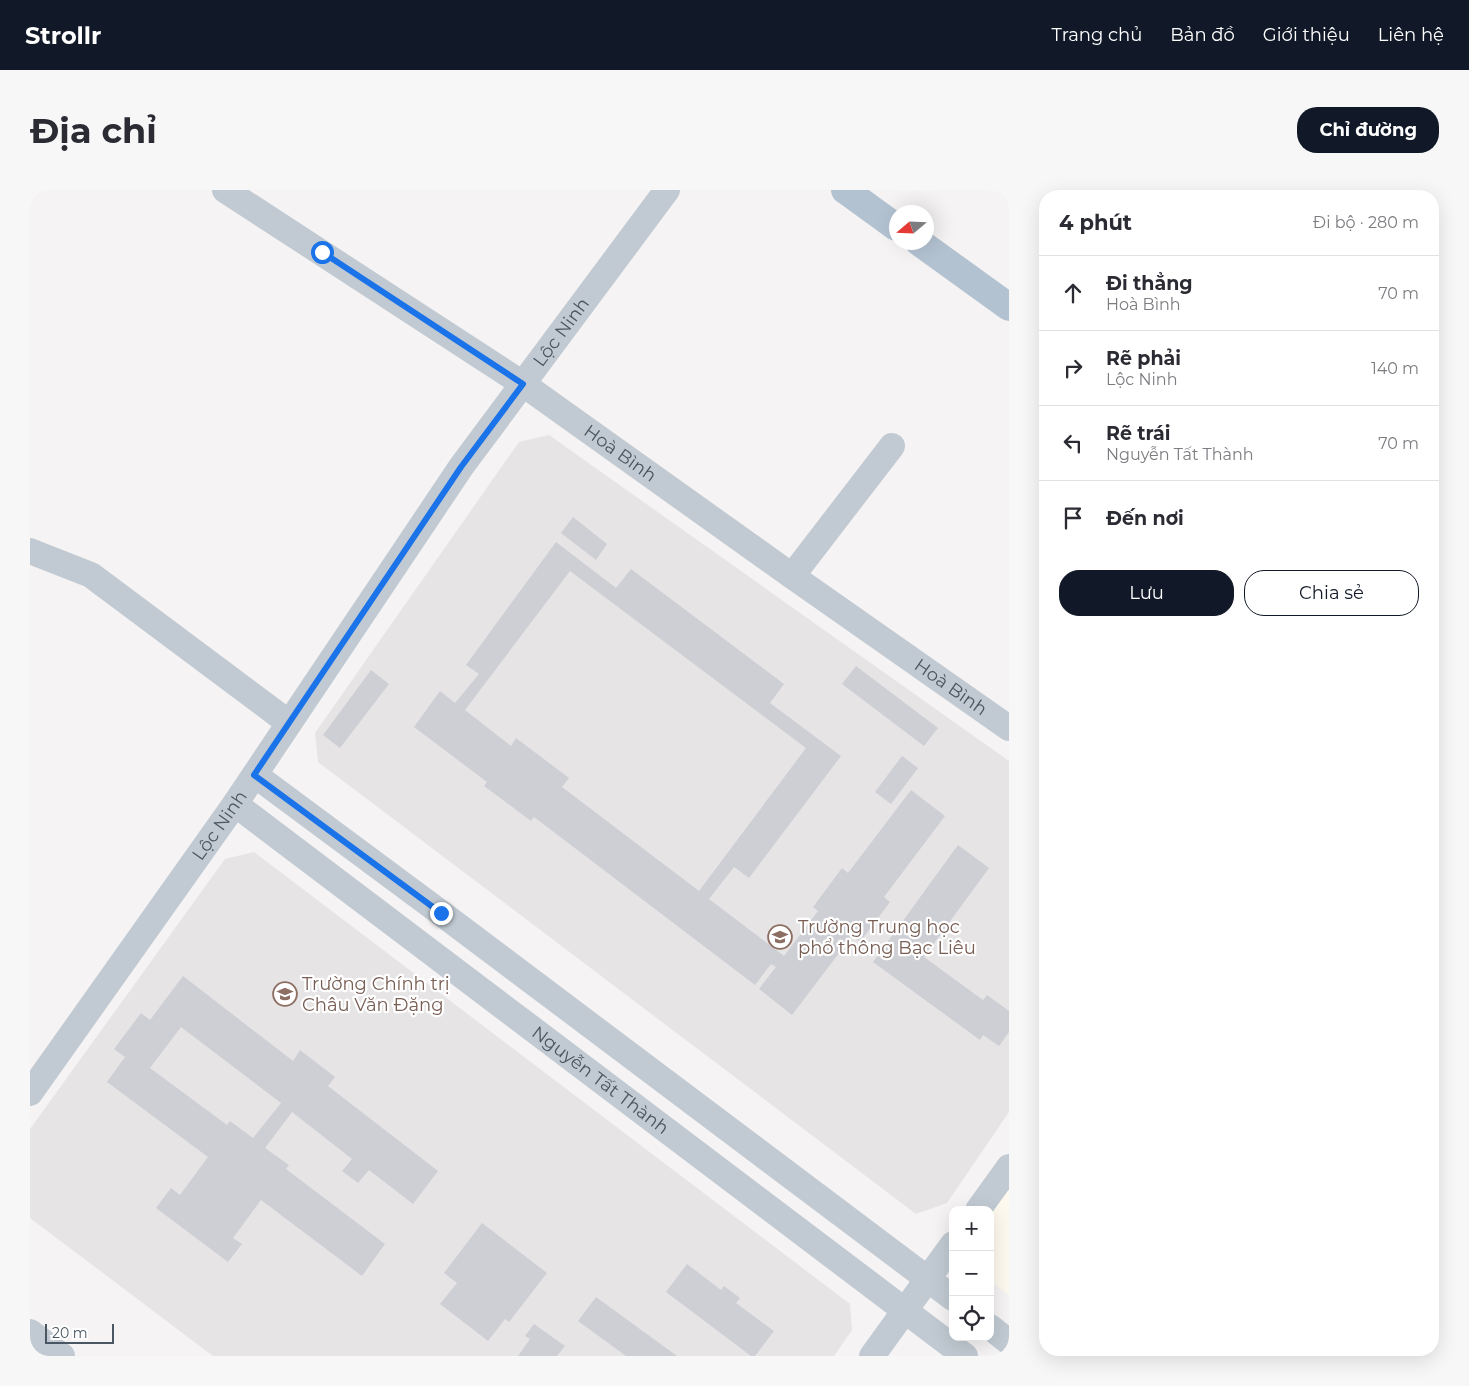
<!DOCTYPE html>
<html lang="vi">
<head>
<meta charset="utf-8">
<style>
  body { margin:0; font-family:Montserrat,sans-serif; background:#f7f7f7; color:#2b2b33 }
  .controls { position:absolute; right:15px; bottom:15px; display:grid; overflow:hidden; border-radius:10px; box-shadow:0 5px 20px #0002 }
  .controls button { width:45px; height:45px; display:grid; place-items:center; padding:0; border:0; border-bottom:1px solid #e1e1e2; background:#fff; color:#2b2b33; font:25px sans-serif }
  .compass { position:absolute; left:859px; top:15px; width:45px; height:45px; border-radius:50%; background:#fff; box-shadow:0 5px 20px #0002; rotate:251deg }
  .scale { position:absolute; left:15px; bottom:12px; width:69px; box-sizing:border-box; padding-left:5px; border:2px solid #4a5661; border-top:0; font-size:14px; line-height:18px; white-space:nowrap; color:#4a5661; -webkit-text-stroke:4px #fff; paint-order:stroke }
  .stop { position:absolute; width:15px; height:15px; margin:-11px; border:4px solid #1a73e8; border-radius:50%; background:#fff }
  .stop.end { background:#1a73e8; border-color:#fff; box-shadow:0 1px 5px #0008 }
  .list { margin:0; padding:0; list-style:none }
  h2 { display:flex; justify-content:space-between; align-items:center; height:65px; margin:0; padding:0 20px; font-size:21px }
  h2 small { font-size:16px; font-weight:400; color:#7c7c81 }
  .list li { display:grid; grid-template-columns:32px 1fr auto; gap:15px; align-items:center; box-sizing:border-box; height:75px; padding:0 20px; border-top:1px solid #e1e1e2 }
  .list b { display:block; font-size:19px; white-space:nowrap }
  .list p { margin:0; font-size:16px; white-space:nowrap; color:#7c7c81 }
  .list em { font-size:16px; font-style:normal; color:#7c7c81 }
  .actions { display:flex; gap:10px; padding:15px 20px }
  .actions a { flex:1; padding:11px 0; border:1px solid #111827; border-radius:20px; text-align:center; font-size:18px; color:#111827 }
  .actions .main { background:#111827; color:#fff }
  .icon { flex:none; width:28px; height:28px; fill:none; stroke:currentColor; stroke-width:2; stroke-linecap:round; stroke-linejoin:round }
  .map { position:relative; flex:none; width:979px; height:1166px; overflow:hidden; border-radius:20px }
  header { display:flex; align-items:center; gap:30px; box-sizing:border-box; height:70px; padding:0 25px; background:#111827; color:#fff }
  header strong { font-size:24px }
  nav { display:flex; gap:28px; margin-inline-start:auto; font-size:18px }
  .intro { display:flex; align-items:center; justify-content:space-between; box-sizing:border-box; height:120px; padding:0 30px }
  h1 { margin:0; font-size:35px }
  .button { padding:12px 22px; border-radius:20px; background:#111827; color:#fff; font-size:18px; font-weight:700 }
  main { display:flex; gap:30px; padding:0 30px }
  aside { flex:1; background:#fff; border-radius:20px; box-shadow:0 5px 20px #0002 }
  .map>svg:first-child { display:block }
  .commercial { fill:#fdf9ef }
  .education { fill:#e6e4e5 }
  .building { fill:#cdcfd5; fill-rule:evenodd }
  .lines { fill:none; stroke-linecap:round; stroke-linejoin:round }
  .minor { stroke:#c1cad2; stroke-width:26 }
  .major { stroke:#b3c2d1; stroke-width:28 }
  .route { stroke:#1a73e8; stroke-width:6 }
  .labels { text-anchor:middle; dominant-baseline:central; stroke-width:4.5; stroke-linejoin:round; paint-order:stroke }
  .street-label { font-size:18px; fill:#4a5661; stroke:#fff }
  .education-label { font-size:18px; fill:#785e54; stroke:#fff; text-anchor:start }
</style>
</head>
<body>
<header>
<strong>Strollr</strong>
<nav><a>Trang chủ</a><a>Bản đồ</a><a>Giới thiệu</a><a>Liên hệ</a></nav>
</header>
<div class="intro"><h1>Địa chỉ</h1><a class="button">Chỉ đường</a></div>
<main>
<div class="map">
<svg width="979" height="1166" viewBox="0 0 979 1166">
  <rect width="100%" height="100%" fill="#f5f3f3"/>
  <path class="commercial" d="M 979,990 L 979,1105 L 960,1091 L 960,1020 Z"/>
  <path class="education" d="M 519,245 L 979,571 L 979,922 L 917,1013 L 886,1024 L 288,572 L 285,543 L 489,252 Z
    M 224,662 L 820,1114 L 822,1140 L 804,1166 L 183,1166 L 0,1028 L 0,939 L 195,669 Z"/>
  <path class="building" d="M 543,327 L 577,354 L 566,370 L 531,343 Z
    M 526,352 L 586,398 L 601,379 L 754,494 L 740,513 L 811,566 L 719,688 L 704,677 L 679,709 L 754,766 L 788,721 L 783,717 L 812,678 L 818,683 L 881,600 L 915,626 L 854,707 L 860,712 L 830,752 L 822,746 L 762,825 L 729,799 L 746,777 L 741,774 L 725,795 L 504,627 L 501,631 L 454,596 L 457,592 L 384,537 L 410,501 L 425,513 L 449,484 L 436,475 ZM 540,381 L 776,558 L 669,701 L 532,597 L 539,588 L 486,548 L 481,556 L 435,520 Z
    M 826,476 L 908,538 L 894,556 L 812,494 Z
    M 341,480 L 359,494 L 310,558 L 293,545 Z
    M 872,566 L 888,578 L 861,614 L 845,602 Z
    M 928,655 L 959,678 L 894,767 L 953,810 L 957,805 L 979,821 L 979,842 L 969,856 L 953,845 L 950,850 L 843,772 Z
    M 153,786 L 263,871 L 270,860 L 305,887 L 298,896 L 408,981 L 383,1014 L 339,980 L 328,993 L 312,981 L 322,969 L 262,922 L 235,958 L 259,975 L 256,979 L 355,1054 L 332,1086 L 231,1010 L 203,1048 L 212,1054 L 198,1072 L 126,1018 L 141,998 L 150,1005 L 178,967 L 77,892 L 95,867 L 84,859 L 111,823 L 120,830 ZM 151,837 L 251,913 L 223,948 L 200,931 L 197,935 L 120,878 Z
    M 452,1033 L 517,1083 L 479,1132 L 475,1129 L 458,1151 L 410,1114 L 427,1093 L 414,1083 Z
    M 657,1074 L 691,1100 L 694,1096 L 710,1108 L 706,1113 L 744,1141 L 725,1166 L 721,1166 L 636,1102 Z
    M 566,1107 L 647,1166 L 596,1166 L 548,1131 Z
    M 504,1134 L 535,1156 L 527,1166 L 488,1166 L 500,1149 L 495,1146 Z"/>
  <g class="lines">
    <g class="minor">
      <path id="s1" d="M 195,0 L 493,194 L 762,386 L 979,538"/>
      <path d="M 0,361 L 61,385 L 259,533"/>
      <path d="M 762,386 L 862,256"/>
      <path d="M 225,585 L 411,723 L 923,1108"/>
      <path id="s2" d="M 205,614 L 935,1166"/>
      <path id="s3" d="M 0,903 L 205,614 L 431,277 L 637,0"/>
      <path d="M 948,1020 L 979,977"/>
      <path d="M 960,1137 L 979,1152"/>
      <path d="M 0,1142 L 32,1166"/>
      <path d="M 842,1166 L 923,1054"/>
    </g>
    <path class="major" d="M 815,0 L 866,37
      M 889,52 L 979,117"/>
  </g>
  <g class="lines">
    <path class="route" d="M 292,62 L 493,194 L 431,277 L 224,585 L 411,723"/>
  </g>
  <defs>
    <g id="school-ring" transform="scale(1.25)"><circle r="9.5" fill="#fff" stroke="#8d6e63" stroke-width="1.5"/><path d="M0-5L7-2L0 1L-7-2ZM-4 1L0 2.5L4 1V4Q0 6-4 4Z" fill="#8d6e63"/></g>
    <g id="university-ring" transform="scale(1.25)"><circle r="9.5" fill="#fff" stroke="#8d6e63" stroke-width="1.5"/><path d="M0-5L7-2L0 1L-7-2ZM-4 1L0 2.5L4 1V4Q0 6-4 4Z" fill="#8d6e63"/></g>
  </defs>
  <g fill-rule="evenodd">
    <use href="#school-ring" x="750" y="747"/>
    <use href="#university-ring" x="255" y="804"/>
  </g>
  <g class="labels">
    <g class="street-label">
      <text stroke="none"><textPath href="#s3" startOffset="928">Lộc Ninh</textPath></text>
      <text stroke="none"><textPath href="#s1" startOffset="475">Hoà Bình</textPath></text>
      <text stroke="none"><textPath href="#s1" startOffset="880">Hoà Bình</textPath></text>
      <text stroke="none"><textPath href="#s3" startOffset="328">Lộc Ninh</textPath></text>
      <text stroke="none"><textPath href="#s2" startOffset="458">Nguyễn Tất Thành</textPath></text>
    </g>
    <g class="education-label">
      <text x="768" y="737">Trường Trung học<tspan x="768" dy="21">phổ thông Bạc Liêu</tspan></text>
      <text x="272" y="794">Trường Chính trị<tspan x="272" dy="21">Châu Văn Đặng</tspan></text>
    </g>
  </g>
</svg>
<div class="controls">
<button>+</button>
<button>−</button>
<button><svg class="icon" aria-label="locate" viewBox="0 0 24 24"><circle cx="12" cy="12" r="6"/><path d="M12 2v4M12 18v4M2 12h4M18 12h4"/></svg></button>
</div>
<svg class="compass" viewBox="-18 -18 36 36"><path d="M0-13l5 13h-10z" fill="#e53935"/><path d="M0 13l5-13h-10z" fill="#7c7c81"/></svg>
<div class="scale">20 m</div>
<div class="stop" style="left:292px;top:62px"></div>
<div class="stop end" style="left:411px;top:723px"></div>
</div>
<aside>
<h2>4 phút<small>Đi bộ · 280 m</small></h2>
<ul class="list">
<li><svg class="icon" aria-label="ahead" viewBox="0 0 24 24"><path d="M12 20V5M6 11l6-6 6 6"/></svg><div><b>Đi thẳng</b><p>Hoà Bình</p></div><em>70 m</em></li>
<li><svg class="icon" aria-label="right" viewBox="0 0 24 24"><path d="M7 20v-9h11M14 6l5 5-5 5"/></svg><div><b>Rẽ phải</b><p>Lộc Ninh</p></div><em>140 m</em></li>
<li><svg class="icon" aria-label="left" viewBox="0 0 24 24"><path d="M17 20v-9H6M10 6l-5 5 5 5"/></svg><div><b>Rẽ trái</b><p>Nguyễn Tất Thành</p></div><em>70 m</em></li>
<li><svg class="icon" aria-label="arrive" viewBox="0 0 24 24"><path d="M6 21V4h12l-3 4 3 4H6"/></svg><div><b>Đến nơi</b></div></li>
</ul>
<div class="actions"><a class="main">Lưu</a><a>Chia sẻ</a></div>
</aside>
</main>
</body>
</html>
